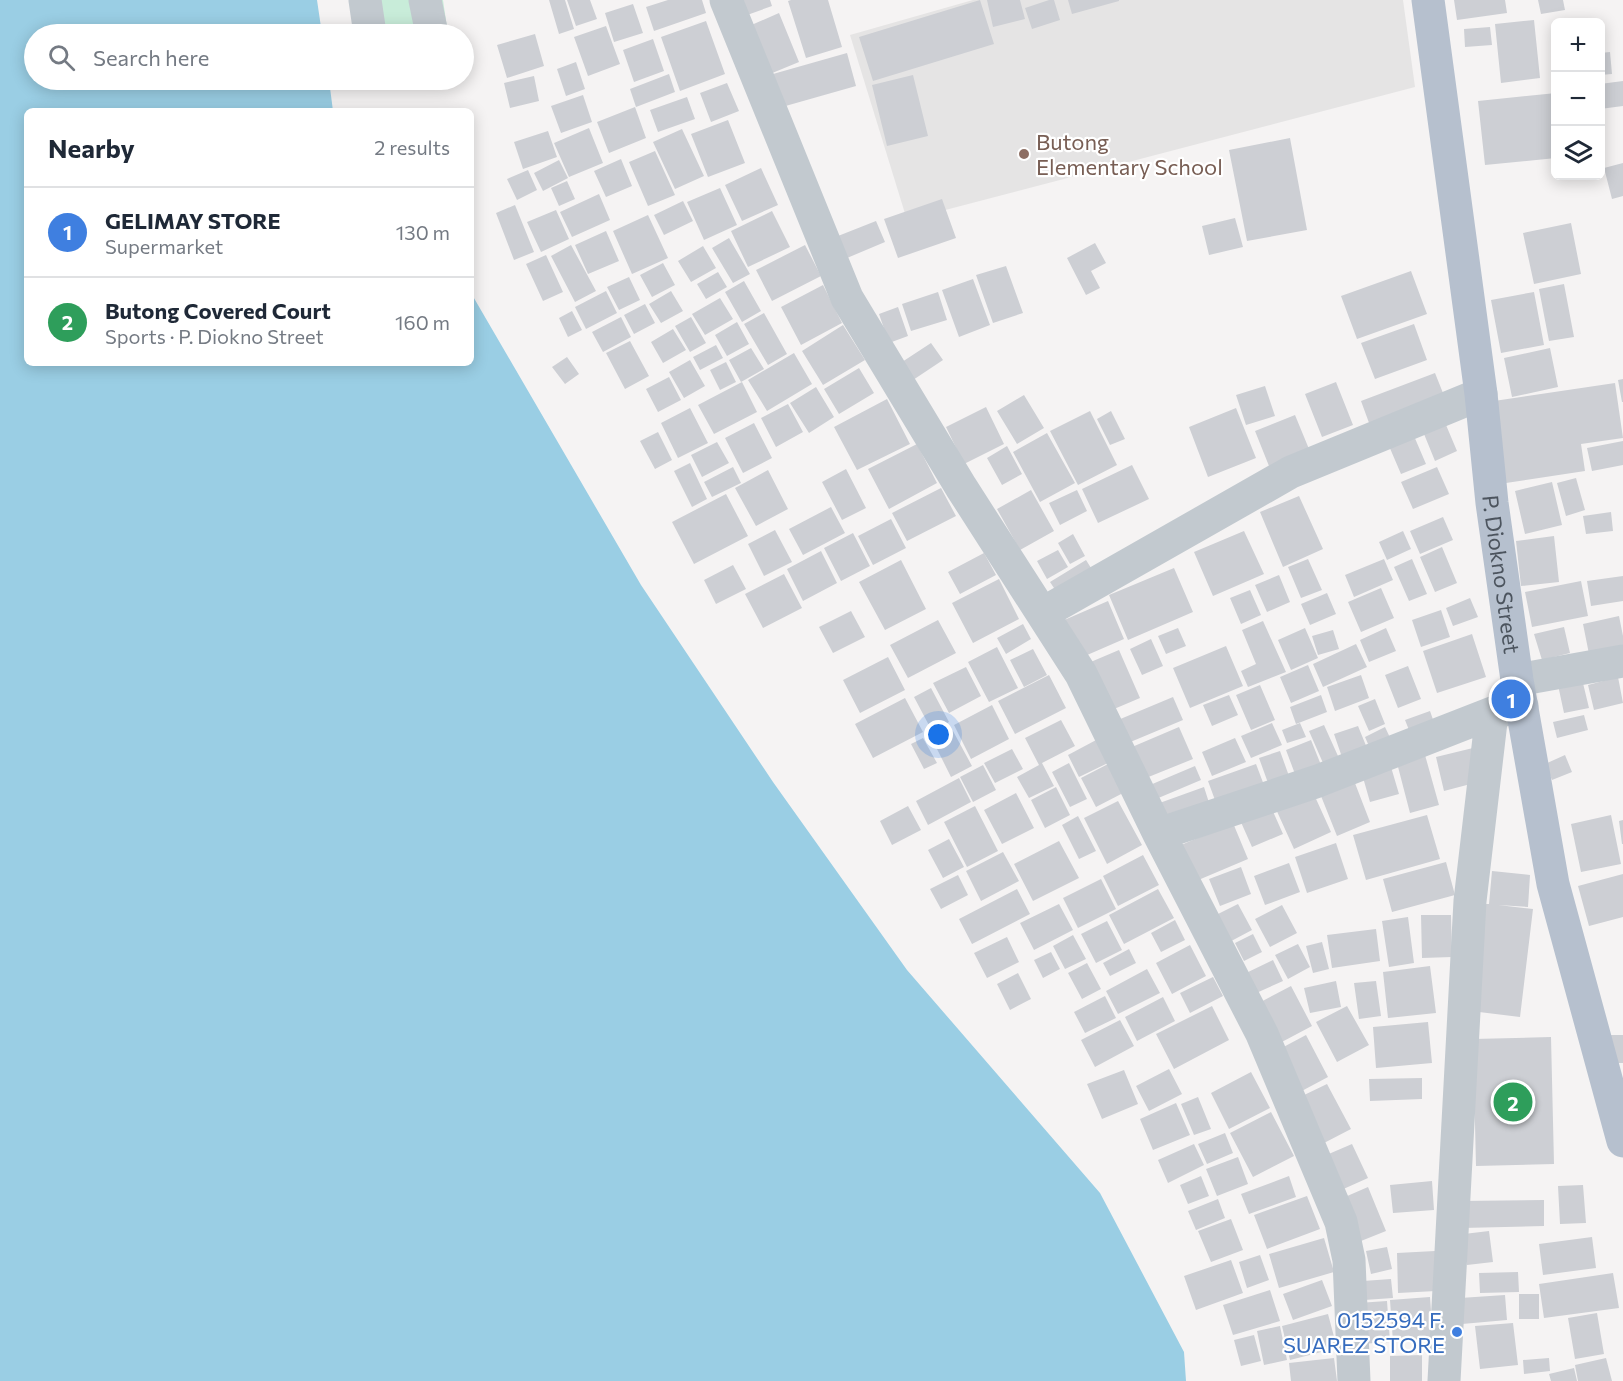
<!DOCTYPE html>
<html lang="en">
<head>
<meta charset="utf-8">
<style>
  body { margin:0; font-family:Commissioner,sans-serif; background:#f6f6f7; color:#1f2937 }
  .controls { position:absolute; right:18px; top:18px; display:grid; overflow:hidden; border-radius:9px; box-shadow:0 3px 15px #0003 }
  .controls button { width:54px; height:54px; display:grid; place-items:center; padding:0; border:0; border-bottom:2px solid #e0e1e3; background:#fff; color:#1f2937; font:30px sans-serif }
  .you { position:absolute; left:939px; top:735px; width:21px; height:21px; margin:-15px; border:4px solid #fff; border-radius:50%; background:#1a73e8; box-shadow:0 0 0 9px #1a73e833 }
  .badge { display:grid; place-items:center; width:39px; height:39px; border-radius:50%; background:#3068d2; color:#fff; font-size:20px; font-weight:700 }
  .pin { position:absolute; translate:-50% -50%; border:3px solid #fff; box-shadow:0 2px 6px #0006 }
  .list { margin:0; padding:0; list-style:none }
  h2 { display:flex; justify-content:space-between; align-items:center; height:78px; margin:0; padding:0 24px; font-size:26px }
  h2 small { font-size:20px; font-weight:400; color:#747a83 }
  .list li { display:grid; grid-template-columns:39px 1fr auto; gap:18px; align-items:center; box-sizing:border-box; height:90px; padding:0 24px; border-top:2px solid #e0e1e3 }
  .list b { display:block; font-size:22px; white-space:nowrap }
  .list p { margin:0; font-size:20px; white-space:nowrap; color:#747a83 }
  .list em { font-size:20px; font-style:normal; color:#747a83 }
  .icon { flex:none; width:33px; height:33px; fill:none; stroke:currentColor; stroke-width:2; stroke-linecap:round; stroke-linejoin:round }
  .map { position:relative; flex:none; width:1623px; height:1381px; overflow:hidden }
  .search { position:absolute; background:#fff; box-shadow:0 3px 15px #0003; left:24px; top:24px; width:450px; height:66px; display:flex; align-items:center; gap:15px; box-sizing:border-box; padding:0 21px; border-radius:33px; color:#747a83; font-size:22px }
  .panel { position:absolute; background:#fff; box-shadow:0 3px 15px #0003; left:24px; top:108px; width:450px; height:258px; border-radius:9px }
  .map>svg:first-child { display:block }
  .education { fill:#e5e4e4 }
  .green { fill:#c8ecd9 }
  .water { fill:#9acee4 }
  .building { fill:#cdcfd4 }
  .lines { fill:none; stroke-linecap:round; stroke-linejoin:round }
  .minor { stroke:#c2c9cf; stroke-width:33 }
  .major { stroke:#b6c0ce; stroke-width:33 }
  .education-dot { fill:#8d6e63; stroke:#fff; stroke-width:2 }
  .shop-dot { fill:#3f7fe0; stroke:#fff; stroke-width:2 }
  .labels { text-anchor:middle; dominant-baseline:central; stroke-width:4.5; stroke-linejoin:round; paint-order:stroke }
  .education-label { font-size:22px; fill:#785e54; stroke:#fff; text-anchor:start }
  .street-label { font-size:22px; fill:#4c545e; stroke:#fff }
  .shop-label { font-size:22px; fill:#366cbe; stroke:#fff; text-anchor:end }
</style>
</head>
<body>
<div class="map">
<svg width="1623" height="1381" viewBox="0 0 1623 1381">
  <rect width="100%" height="100%" fill="#f5f3f3"/>
  <path class="education" d="M 973,0 L 1403,0 L 1415,87 L 907,220 L 850,35 Z"/>
  <path class="green" d="M 353,0 L 443,0 L 448,34 L 358,34 Z"/>
  <path class="water" d="M 0,0 L 317,0 L 322,34 L 34,34 L 34,80 L 329,80 L 333,111 L 27,111 L 27,363 L 471,363 L 471,293 L 641,585 L 773,782 L 907,970 L 1100,1193 L 1184,1352 L 1186,1381 L 0,1381 Z"/>
  <path class="building" d="M 549,0 L 565,0 L 574,29 L 559,34 Z
    M 567,0 L 590,0 L 597,19 L 576,26 Z
    M 668,0 L 702,0 L 706,13 L 654,31 L 646,7 Z
    M 729,0 L 770,0 L 772,6 L 736,19 Z
    M 791,0 L 828,0 L 842,47 L 806,58 L 788,1 Z
    M 980,0 L 994,44 L 873,81 L 859,37 Z
    M 987,0 L 1020,0 L 1025,19 L 993,27 Z
    M 1049,0 L 1054,0 L 1060,20 L 1032,29 L 1025,8 Z
    M 1068,0 L 1119,0 L 1119,1 L 1072,14 Z
    M 1454,0 L 1505,0 L 1507,13 L 1457,20 Z
    M 1538,0 L 1563,0 L 1565,10 L 1541,14 Z
    M 633,4 L 643,33 L 614,42 L 605,13 Z
    M 779,13 L 799,62 L 760,78 L 740,30 Z
    M 1534,20 L 1540,78 L 1501,83 L 1495,24 Z
    M 706,21 L 725,74 L 680,91 L 661,37 Z
    M 606,26 L 620,64 L 588,76 L 574,37 Z
    M 1490,27 L 1492,45 L 1465,47 L 1464,29 Z
    M 535,34 L 544,66 L 507,78 L 497,45 Z
    M 653,39 L 664,71 L 634,82 L 623,50 Z
    M 1610,52 L 1612,74 L 1600,75 L 1600,53 Z
    M 847,53 L 856,86 L 782,107 L 773,74 Z
    M 576,62 L 585,89 L 566,96 L 557,69 Z
    M 669,74 L 675,92 L 636,107 L 630,89 Z
    M 913,75 L 928,136 L 887,146 L 872,85 Z
    M 534,76 L 539,101 L 510,108 L 504,83 Z
    M 1623,81 L 1623,106 L 1600,109 L 1600,84 Z
    M 727,83 L 739,111 L 711,122 L 700,93 Z
    M 1556,93 L 1556,158 L 1485,165 L 1478,101 Z
    M 583,95 L 592,122 L 561,133 L 551,106 Z
    M 687,97 L 695,119 L 658,132 L 650,110 Z
    M 635,107 L 646,138 L 609,153 L 597,122 Z
    M 728,120 L 745,163 L 708,177 L 691,134 Z
    M 589,128 L 603,163 L 569,177 L 554,143 Z
    M 682,129 L 704,176 L 675,189 L 653,142 Z
    M 548,131 L 557,157 L 523,169 L 514,142 Z
    M 1290,138 L 1307,230 L 1247,241 L 1229,150 Z
    M 655,151 L 675,195 L 648,206 L 629,162 Z
    M 621,159 L 632,186 L 606,197 L 594,171 Z
    M 559,160 L 568,178 L 543,191 L 534,173 Z
    M 1623,163 L 1623,196 L 1612,199 L 1604,168 Z
    M 761,168 L 778,205 L 742,221 L 725,185 Z
    M 528,170 L 537,190 L 517,200 L 507,179 Z
    M 567,181 L 575,199 L 559,206 L 551,188 Z
    M 720,188 L 737,225 L 704,240 L 687,202 Z
    M 599,194 L 610,220 L 572,237 L 560,212 Z
    M 942,199 L 956,238 L 898,258 L 884,219 Z
    M 683,201 L 693,221 L 664,235 L 654,215 Z
    M 515,205 L 534,252 L 514,260 L 496,213 Z
    M 556,210 L 569,239 L 541,252 L 527,222 Z
    M 772,211 L 790,247 L 748,267 L 731,231 Z
    M 648,215 L 668,258 L 632,274 L 613,231 Z
    M 1235,218 L 1243,247 L 1209,255 L 1202,226 Z
    M 876,221 L 885,242 L 847,258 L 838,236 Z
    M 1571,223 L 1581,274 L 1534,284 L 1523,233 Z
    M 606,231 L 619,261 L 588,274 L 575,245 Z
    M 729,238 L 750,274 L 733,283 L 712,248 Z
    M 1095,243 L 1106,263 L 1091,271 L 1100,288 L 1086,295 L 1067,258 Z
    M 571,245 L 596,291 L 575,302 L 551,256 Z
    M 805,245 L 821,276 L 772,301 L 756,270 Z
    M 703,246 L 716,268 L 691,282 L 678,261 Z
    M 546,255 L 563,292 L 543,301 L 526,264 Z
    M 663,263 L 675,285 L 652,297 L 640,275 Z
    M 1006,266 L 1023,313 L 993,323 L 976,275 Z
    M 1411,271 L 1427,314 L 1357,339 L 1341,296 Z
    M 718,272 L 727,287 L 706,299 L 697,284 Z
    M 629,277 L 640,300 L 619,310 L 607,287 Z
    M 973,279 L 990,325 L 959,337 L 942,290 Z
    M 744,281 L 761,311 L 742,322 L 725,292 Z
    M 1564,284 L 1574,337 L 1549,341 L 1539,289 Z
    M 823,285 L 842,323 L 801,345 L 781,307 Z
    M 606,291 L 617,313 L 586,329 L 575,307 Z
    M 671,291 L 683,311 L 661,323 L 649,304 Z
    M 938,292 L 947,320 L 911,331 L 902,304 Z
    M 1534,292 L 1544,345 L 1501,353 L 1491,300 Z
    M 720,298 L 733,319 L 705,335 L 692,314 Z
    M 645,304 L 655,323 L 634,334 L 624,315 Z
    M 898,307 L 908,336 L 889,343 L 879,314 Z
    M 572,311 L 582,330 L 568,337 L 559,318 Z
    M 764,313 L 787,354 L 768,365 L 744,324 Z
    M 621,317 L 631,337 L 603,352 L 592,332 Z
    M 691,317 L 706,343 L 690,352 L 675,326 Z
    M 737,322 L 749,344 L 727,356 L 715,335 Z
    M 1414,324 L 1427,360 L 1375,379 L 1361,343 Z
    M 843,325 L 865,360 L 823,385 L 802,351 Z
    M 673,329 L 686,350 L 663,363 L 651,342 Z
    M 630,341 L 649,376 L 625,389 L 606,353 Z
    M 931,343 L 943,360 L 913,380 L 902,362 Z
    M 716,345 L 723,358 L 700,370 L 693,357 Z
    M 751,348 L 764,369 L 741,382 L 729,360 Z
    M 1550,348 L 1558,387 L 1512,397 L 1504,358 Z
    M 794,353 L 812,384 L 767,411 L 748,380 Z
    M 567,357 L 579,374 L 565,384 L 552,367 Z
    M 690,360 L 705,386 L 684,398 L 669,372 Z
    M 726,362 L 736,382 L 720,390 L 710,370 Z
    M 859,368 L 874,393 L 839,414 L 824,389 Z
    M 1435,373 L 1447,403 L 1372,431 L 1361,401 Z
    M 669,377 L 681,400 L 658,412 L 646,389 Z
    M 1623,379 L 1623,402 L 1622,402 L 1618,380 Z
    M 742,382 L 757,412 L 714,434 L 698,405 Z
    M 1336,382 L 1353,425 L 1322,437 L 1305,394 Z
    M 1615,383 L 1623,438 L 1581,444 L 1585,471 L 1506,483 L 1494,401 Z
    M 1265,386 L 1275,416 L 1246,425 L 1236,395 Z
    M 816,387 L 834,417 L 809,433 L 790,403 Z
    M 1024,395 L 1044,428 L 1017,444 L 997,411 Z
    M 887,399 L 910,444 L 857,470 L 834,427 Z
    M 788,404 L 803,432 L 776,447 L 761,418 Z
    M 986,407 L 1004,444 L 964,464 L 946,427 Z
    M 690,408 L 708,443 L 678,458 L 661,423 Z
    M 1236,408 L 1256,458 L 1208,477 L 1189,427 Z
    M 1090,411 L 1117,465 L 1078,485 L 1050,431 Z
    M 1111,411 L 1125,439 L 1110,445 L 1097,419 Z
    M 1295,415 L 1309,449 L 1269,466 L 1255,431 Z
    M 754,423 L 772,458 L 743,473 L 725,438 Z
    M 1446,425 L 1457,451 L 1435,461 L 1424,434 Z
    M 658,432 L 672,460 L 655,469 L 640,441 Z
    M 1047,433 L 1075,483 L 1040,502 L 1013,452 Z
    M 1414,436 L 1426,464 L 1401,474 L 1389,446 Z
    M 1623,441 L 1623,465 L 1592,471 L 1587,448 Z
    M 717,442 L 729,463 L 702,477 L 691,455 Z
    M 917,444 L 937,483 L 889,509 L 868,469 Z
    M 1007,446 L 1022,474 L 1002,485 L 987,458 Z
    M 690,463 L 707,499 L 692,507 L 674,471 Z
    M 1132,465 L 1149,499 L 1098,523 L 1082,489 Z
    M 733,467 L 741,483 L 712,497 L 704,482 Z
    M 1437,467 L 1449,494 L 1413,509 L 1401,482 Z
    M 846,469 L 866,508 L 842,520 L 822,482 Z
    M 768,470 L 788,509 L 756,526 L 735,488 Z
    M 1576,478 L 1585,510 L 1566,516 L 1557,483 Z
    M 1552,482 L 1562,525 L 1525,534 L 1515,491 Z
    M 941,488 L 956,516 L 907,541 L 892,513 Z
    M 1031,490 L 1054,531 L 1020,550 L 997,509 Z
    M 1077,490 L 1087,511 L 1060,525 L 1049,503 Z
    M 726,494 L 748,536 L 694,564 L 672,522 Z
    M 1299,496 L 1323,549 L 1283,567 L 1260,512 Z
    M 831,507 L 845,533 L 803,555 L 789,529 Z
    M 1611,512 L 1613,531 L 1586,534 L 1583,516 Z
    M 1443,517 L 1453,540 L 1420,554 L 1410,531 Z
    M 891,519 L 906,548 L 873,565 L 858,536 Z
    M 775,530 L 792,562 L 764,576 L 748,544 Z
    M 1244,531 L 1264,574 L 1213,596 L 1194,552 Z
    M 1403,531 L 1411,549 L 1387,560 L 1379,542 Z
    M 853,533 L 870,566 L 841,581 L 824,548 Z
    M 1073,534 L 1085,556 L 1070,564 L 1058,543 Z
    M 1554,536 L 1559,582 L 1521,586 L 1516,541 Z
    M 1442,547 L 1457,583 L 1435,592 L 1420,557 Z
    M 1058,550 L 1068,567 L 1047,579 L 1037,561 Z
    M 821,551 L 837,583 L 803,601 L 787,569 Z
    M 984,553 L 996,575 L 960,594 L 948,572 Z
    M 1308,559 L 1322,590 L 1301,598 L 1288,567 Z
    M 1384,559 L 1393,580 L 1354,597 L 1345,575 Z
    M 1412,559 L 1427,594 L 1409,601 L 1394,567 Z
    M 901,560 L 926,609 L 885,630 L 859,582 Z
    M 1086,560 L 1098,579 L 1062,600 L 1050,582 Z
    M 733,565 L 746,589 L 716,604 L 704,580 Z
    M 1174,568 L 1193,612 L 1128,640 L 1109,595 Z
    M 784,574 L 802,608 L 763,628 L 745,594 Z
    M 1279,575 L 1290,602 L 1267,612 L 1255,585 Z
    M 1623,576 L 1623,601 L 1591,606 L 1587,581 Z
    M 999,579 L 1019,619 L 973,643 L 952,603 Z
    M 1581,581 L 1588,616 L 1532,627 L 1525,592 Z
    M 1381,588 L 1394,618 L 1361,632 L 1348,602 Z
    M 1250,590 L 1261,615 L 1241,624 L 1230,598 Z
    M 1327,593 L 1336,614 L 1310,625 L 1301,604 Z
    M 1470,598 L 1478,617 L 1453,626 L 1446,608 Z
    M 1108,601 L 1124,639 L 1078,659 L 1062,621 Z
    M 1441,610 L 1450,637 L 1421,647 L 1412,620 Z
    M 851,611 L 865,637 L 833,653 L 819,627 Z
    M 1619,616 L 1623,636 L 1623,658 L 1591,664 L 1583,624 Z
    M 938,620 L 956,653 L 908,678 L 890,645 Z
    M 1263,621 L 1286,672 L 1248,687 L 1241,671 L 1256,664 L 1242,630 Z
    M 1023,624 L 1031,639 L 1006,654 L 997,638 Z
    M 1564,627 L 1570,653 L 1542,660 L 1534,634 Z
    M 1178,628 L 1186,646 L 1166,654 L 1158,636 Z
    M 1305,628 L 1318,658 L 1291,670 L 1278,640 Z
    M 1386,628 L 1396,651 L 1369,662 L 1360,640 Z
    M 1333,630 L 1339,649 L 1318,655 L 1312,636 Z
    M 1472,634 L 1486,677 L 1437,693 L 1423,651 Z
    M 1151,639 L 1163,666 L 1142,675 L 1130,649 Z
    M 1356,644 L 1367,667 L 1323,687 L 1313,664 Z
    M 1226,646 L 1243,686 L 1190,708 L 1173,668 Z
    M 997,647 L 1018,688 L 989,702 L 968,662 Z
    M 1033,649 L 1047,675 L 1024,687 L 1010,660 Z
    M 1119,650 L 1140,698 L 1107,712 L 1086,664 Z
    M 888,657 L 905,690 L 860,713 L 843,680 Z
    M 1308,665 L 1319,691 L 1291,703 L 1280,677 Z
    M 1408,666 L 1421,699 L 1398,708 L 1385,675 Z
    M 966,667 L 981,696 L 949,713 L 933,683 Z
    M 1049,675 L 1066,708 L 1015,734 L 998,701 Z
    M 1361,675 L 1369,698 L 1335,711 L 1327,687 Z
    M 1618,677 L 1623,703 L 1594,710 L 1588,685 Z
    M 1582,679 L 1589,708 L 1564,713 L 1558,685 Z
    M 1260,685 L 1275,720 L 1251,730 L 1236,695 Z
    M 931,688 L 949,722 L 932,731 L 914,697 Z
    M 1229,695 L 1238,715 L 1212,726 L 1203,705 Z
    M 1321,695 L 1327,712 L 1296,724 L 1290,707 Z
    M 1173,697 L 1183,720 L 1128,743 L 1118,720 Z
    M 905,698 L 923,732 L 873,758 L 855,724 Z
    M 1375,699 L 1385,724 L 1369,731 L 1358,706 Z
    M 992,705 L 1009,739 L 971,759 L 954,725 Z
    M 1430,711 L 1437,731 L 1413,740 L 1405,720 Z
    M 1584,715 L 1588,730 L 1557,738 L 1553,722 Z
    M 1061,720 L 1075,746 L 1042,763 L 1054,786 L 1029,798 L 1017,777 L 1039,765 L 1025,738 Z
    M 1272,723 L 1282,745 L 1251,758 L 1241,736 Z
    M 1300,723 L 1306,737 L 1287,743 L 1282,730 Z
    M 1324,725 L 1338,756 L 1323,763 L 1309,731 Z
    M 1358,726 L 1369,753 L 1344,763 L 1334,734 Z
    M 1179,727 L 1193,759 L 1146,778 L 1132,747 Z
    M 1385,727 L 1393,744 L 1372,753 L 1365,737 Z
    M 953,731 L 972,766 L 951,777 L 933,741 Z
    M 923,738 L 937,763 L 924,769 L 911,744 Z
    M 1235,738 L 1246,762 L 1212,776 L 1202,752 Z
    M 1098,739 L 1110,762 L 1079,777 L 1068,755 Z
    M 1311,740 L 1321,765 L 1295,774 L 1286,750 Z
    M 1473,748 L 1482,781 L 1444,791 L 1436,757 Z
    M 1012,749 L 1023,769 L 995,783 L 984,763 Z
    M 1280,751 L 1289,776 L 1268,783 L 1259,758 Z
    M 1425,755 L 1439,805 L 1410,813 L 1397,763 Z
    M 1565,755 L 1572,772 L 1552,780 L 1545,764 Z
    M 1069,763 L 1087,799 L 1070,807 L 1052,772 Z
    M 1110,763 L 1125,792 L 1096,807 L 1081,778 Z
    M 1256,764 L 1267,793 L 1219,811 L 1208,781 Z
    M 983,765 L 996,790 L 973,802 L 960,777 Z
    M 1195,766 L 1201,780 L 1156,799 L 1150,785 Z
    M 1391,767 L 1399,794 L 1370,802 L 1362,774 Z
    M 959,778 L 971,802 L 928,825 L 916,801 Z
    M 1353,778 L 1370,822 L 1337,836 L 1319,791 Z
    M 1056,787 L 1070,815 L 1045,828 L 1031,800 Z
    M 1204,787 L 1212,812 L 1163,829 L 1154,805 Z
    M 1312,790 L 1331,832 L 1294,849 L 1275,807 Z
    M 1016,793 L 1034,828 L 1002,844 L 984,810 Z
    M 1118,801 L 1142,845 L 1107,864 L 1084,818 Z
    M 908,806 L 921,830 L 892,845 L 880,821 Z
    M 975,806 L 998,851 L 967,867 L 944,822 Z
    M 1271,807 L 1283,834 L 1252,847 L 1240,820 Z
    M 1427,815 L 1440,859 L 1366,880 L 1353,835 Z
    M 1611,815 L 1621,864 L 1581,872 L 1571,824 Z
    M 1078,816 L 1096,851 L 1079,859 L 1062,825 Z
    M 1623,820 L 1623,844 L 1622,844 L 1619,821 Z
    M 1233,823 L 1248,859 L 1196,881 L 1181,845 Z
    M 949,839 L 964,867 L 943,878 L 928,850 Z
    M 1059,841 L 1079,878 L 1033,901 L 1014,864 Z
    M 1336,843 L 1348,879 L 1307,893 L 1295,857 Z
    M 1003,852 L 1019,881 L 981,901 L 966,871 Z
    M 1143,855 L 1159,885 L 1118,906 L 1103,876 Z
    M 1446,862 L 1455,895 L 1392,912 L 1383,879 Z
    M 1289,863 L 1300,892 L 1265,905 L 1254,876 Z
    M 1241,867 L 1251,894 L 1220,906 L 1209,879 Z
    M 1492,871 L 1530,875 L 1528,907 L 1498,905 L 1533,909 L 1520,1017 L 1471,1011 L 1484,904 L 1489,904 Z
    M 1623,874 L 1623,917 L 1589,926 L 1578,886 Z
    M 958,875 L 968,895 L 941,909 L 930,889 Z
    M 1101,879 L 1116,909 L 1078,928 L 1063,898 Z
    M 1017,889 L 1030,914 L 972,944 L 959,919 Z
    M 1158,889 L 1174,918 L 1124,944 L 1109,915 Z
    M 1059,904 L 1073,930 L 1034,950 L 1020,923 Z
    M 1238,904 L 1252,930 L 1220,947 L 1206,920 Z
    M 1282,905 L 1297,933 L 1270,947 L 1255,919 Z
    M 1421,915 L 1451,915 L 1452,957 L 1422,958 Z
    M 1408,917 L 1414,963 L 1389,967 L 1382,921 Z
    M 1175,920 L 1185,940 L 1161,952 L 1151,933 Z
    M 1107,921 L 1122,950 L 1096,963 L 1081,934 Z
    M 1376,929 L 1380,961 L 1332,968 L 1327,935 Z
    M 1253,934 L 1262,952 L 1244,961 L 1235,943 Z
    M 1073,935 L 1086,959 L 1065,969 L 1053,946 Z
    M 1007,937 L 1019,962 L 987,978 L 974,953 Z
    M 1322,942 L 1329,969 L 1313,973 L 1306,946 Z
    M 1298,944 L 1310,967 L 1288,979 L 1275,955 Z
    M 1190,945 L 1206,976 L 1172,994 L 1156,963 Z
    M 1129,949 L 1136,963 L 1110,976 L 1103,963 Z
    M 1051,952 L 1060,969 L 1043,978 L 1034,960 Z
    M 1273,960 L 1283,981 L 1254,994 L 1244,974 Z
    M 1087,963 L 1101,989 L 1082,999 L 1068,973 Z
    M 1430,966 L 1436,1013 L 1388,1018 L 1383,972 Z
    M 1147,969 L 1160,993 L 1118,1014 L 1106,991 Z
    M 1018,973 L 1031,999 L 1010,1010 L 997,984 Z
    M 1213,977 L 1223,996 L 1190,1013 L 1180,993 Z
    M 1336,981 L 1341,1007 L 1310,1013 L 1304,988 Z
    M 1376,981 L 1381,1016 L 1359,1019 L 1354,983 Z
    M 1291,986 L 1312,1026 L 1278,1044 L 1257,1004 Z
    M 1105,996 L 1116,1018 L 1085,1033 L 1074,1012 Z
    M 1163,997 L 1175,1021 L 1137,1041 L 1125,1017 Z
    M 1212,1006 L 1229,1040 L 1174,1069 L 1156,1034 Z
    M 1347,1006 L 1369,1045 L 1337,1062 L 1316,1022 Z
    M 1120,1020 L 1134,1046 L 1095,1067 L 1081,1040 Z
    M 1428,1022 L 1432,1063 L 1376,1068 L 1373,1027 Z
    M 1306,1035 L 1328,1077 L 1298,1093 L 1276,1051 Z
    M 1609,1035 L 1623,1035 L 1623,1063 L 1611,1063 Z
    M 1551,1037 L 1554,1164 L 1476,1166 L 1473,1039 Z
    M 1169,1069 L 1182,1094 L 1149,1111 L 1136,1086 Z
    M 1124,1070 L 1138,1104 L 1102,1119 L 1087,1084 Z
    M 1251,1072 L 1270,1108 L 1229,1129 L 1211,1093 Z
    M 1422,1078 L 1422,1099 L 1370,1101 L 1369,1079 Z
    M 1327,1084 L 1351,1129 L 1324,1143 L 1300,1097 Z
    M 1198,1097 L 1211,1129 L 1194,1135 L 1181,1104 Z
    M 1176,1103 L 1190,1135 L 1153,1150 L 1140,1119 Z
    M 1271,1112 L 1294,1156 L 1253,1177 L 1230,1133 Z
    M 1225,1133 L 1233,1153 L 1207,1164 L 1198,1144 Z
    M 1194,1144 L 1204,1165 L 1168,1183 L 1158,1160 Z
    M 1352,1144 L 1368,1178 L 1339,1191 L 1324,1156 Z
    M 1238,1157 L 1248,1184 L 1217,1196 L 1206,1169 Z
    M 1201,1176 L 1209,1196 L 1188,1204 L 1180,1185 Z
    M 1289,1176 L 1296,1197 L 1249,1214 L 1241,1194 Z
    M 1432,1181 L 1434,1210 L 1393,1213 L 1390,1185 Z
    M 1583,1185 L 1586,1223 L 1560,1224 L 1558,1186 Z
    M 1368,1187 L 1386,1231 L 1356,1243 L 1338,1200 Z
    M 1307,1196 L 1320,1229 L 1267,1249 L 1254,1215 Z
    M 1218,1199 L 1225,1218 L 1196,1230 L 1188,1211 Z
    M 1544,1200 L 1544,1226 L 1462,1228 L 1461,1201 Z
    M 1231,1219 L 1243,1250 L 1211,1262 L 1198,1231 Z
    M 1489,1231 L 1493,1262 L 1467,1265 L 1464,1234 Z
    M 1592,1237 L 1596,1268 L 1543,1275 L 1539,1244 Z
    M 1324,1238 L 1334,1272 L 1279,1288 L 1269,1254 Z
    M 1387,1247 L 1392,1269 L 1371,1274 L 1366,1251 Z
    M 1435,1251 L 1436,1291 L 1398,1293 L 1397,1253 Z
    M 1260,1255 L 1269,1280 L 1247,1288 L 1239,1262 Z
    M 1231,1260 L 1243,1293 L 1196,1310 L 1184,1276 Z
    M 1518,1272 L 1519,1292 L 1480,1293 L 1479,1273 Z
    M 1613,1273 L 1619,1308 L 1544,1318 L 1539,1284 Z
    M 1391,1279 L 1393,1298 L 1364,1300 L 1363,1281 Z
    M 1322,1280 L 1332,1306 L 1293,1320 L 1283,1294 Z
    M 1270,1290 L 1280,1321 L 1233,1335 L 1223,1305 Z
    M 1519,1294 L 1539,1294 L 1539,1319 L 1519,1319 Z
    M 1505,1295 L 1507,1320 L 1462,1324 L 1460,1298 Z
    M 1430,1297 L 1433,1339 L 1393,1342 L 1390,1300 Z
    M 1387,1301 L 1390,1342 L 1361,1344 L 1358,1303 Z
    M 1597,1313 L 1604,1354 L 1575,1359 L 1568,1318 Z
    M 1328,1314 L 1337,1348 L 1290,1360 L 1282,1326 Z
    M 1513,1323 L 1518,1365 L 1480,1369 L 1475,1326 Z
    M 1280,1326 L 1287,1360 L 1264,1365 L 1257,1331 Z
    M 1254,1335 L 1261,1361 L 1241,1366 L 1234,1340 Z
    M 1422,1355 L 1422,1381 L 1390,1381 L 1390,1356 Z
    M 1334,1358 L 1337,1381 L 1291,1381 L 1289,1363 Z
    M 1549,1358 L 1550,1371 L 1524,1374 L 1523,1360 Z
    M 1606,1358 L 1612,1381 L 1578,1381 L 1575,1365 Z
    M 1574,1368 L 1577,1381 L 1551,1381 L 1549,1374 Z"/>
  <g class="lines">
    <path class="minor" d="M 365,0 L 370,34
      M 425,0 L 432,34
      M 726,0 L 847,298 L 961,487 L 1081,674 L 1159,834 L 1262,1034 L 1341,1222 L 1349,1260 L 1354,1381
      M 1043,613 L 1291,472 L 1481,394
      M 1517,680 L 1623,661
      M 1159,834 L 1318,781 L 1492,713
      M 1444,1381 L 1470,901 L 1492,713 L 1522,706"/>
    <path class="major" id="s1" d="M 1428,0 L 1481,394 L 1492,503 L 1517,680 L 1553,884 L 1623,1141"/>
  </g>
  <circle class="education-dot" cx="1024" cy="154" r="6"/>
  <circle class="shop-dot" cx="1457" cy="1332" r="6"/>
  <g class="labels">
    <g class="education-label">
      <text x="1036" y="141">Butong<tspan x="1036" dy="25">Elementary School</tspan></text>
    </g>
    <g class="street-label">
      <text stroke="none"><textPath href="#s1" startOffset="579">P. Diokno Street</textPath></text>
    </g>
    <g class="shop-label">
      <text x="1445" y="1319">0152594 F.<tspan x="1445" dy="25">SUAREZ STORE</tspan></text>
    </g>
  </g>
</svg>
<div class="controls">
<button>+</button>
<button>−</button>
<button><svg class="icon" aria-label="layers" viewBox="0 0 24 24"><path d="M12 4l9 5-9 5-9-5zM3 14l9 5 9-5"/></svg></button>
</div>
<div class="you"></div>
<div class="pin badge" style="left:1511px;top:699px;background:#3f7fe0">1</div>
<div class="pin badge" style="left:1513px;top:1102px;background:#2e9e5b">2</div>
<div class="search"><svg class="icon" aria-label="search" viewBox="0 0 24 24"><circle cx="10" cy="10" r="6"/><path d="M15 15l6 6"/></svg>Search here</div>
<section class="panel">
<h2>Nearby<small>2 results</small></h2>
<ul class="list">
<li><span class="badge" style="background:#3f7fe0">1</span><div><b>GELIMAY STORE</b><p>Supermarket</p></div><em>130 m</em></li>
<li><span class="badge" style="background:#2e9e5b">2</span><div><b>Butong Covered Court</b><p>Sports · P. Diokno Street</p></div><em>160 m</em></li>
</ul>
</section>
</div>
</body>
</html>
